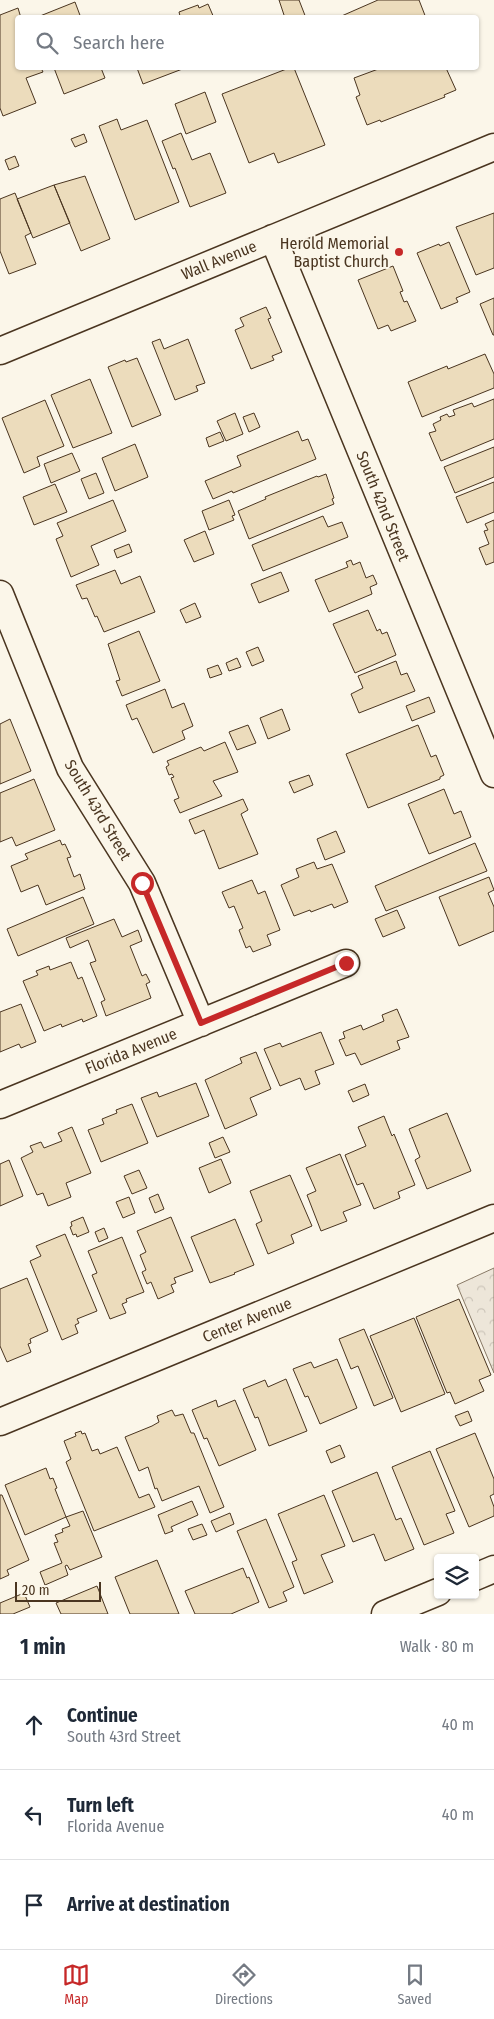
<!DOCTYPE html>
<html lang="en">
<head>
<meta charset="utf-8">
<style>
  body { margin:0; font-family:"Fira Sans Condensed",sans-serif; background:#f6f6f7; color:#1f2937 }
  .controls { position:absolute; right:15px; bottom:15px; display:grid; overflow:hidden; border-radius:5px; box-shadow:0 1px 4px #0004 }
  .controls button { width:45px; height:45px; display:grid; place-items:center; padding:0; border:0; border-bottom:1px solid #e0e1e3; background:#fff; color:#1f2937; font:25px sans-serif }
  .scale { position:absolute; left:15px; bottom:12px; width:86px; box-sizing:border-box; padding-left:5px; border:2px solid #4a3520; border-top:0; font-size:14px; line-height:18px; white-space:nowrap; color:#4a3520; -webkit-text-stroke:4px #fbf6e9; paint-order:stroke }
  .stop { position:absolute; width:15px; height:15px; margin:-11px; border:4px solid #c62828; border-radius:50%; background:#fff }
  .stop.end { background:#c62828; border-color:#fff; box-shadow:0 1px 5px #0008 }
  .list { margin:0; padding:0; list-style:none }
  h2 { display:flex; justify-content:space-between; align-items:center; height:65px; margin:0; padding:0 20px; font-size:21px }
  h2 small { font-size:16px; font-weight:400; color:#747a83 }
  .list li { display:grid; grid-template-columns:32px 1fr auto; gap:15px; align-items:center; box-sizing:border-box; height:90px; padding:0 20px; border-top:1px solid #e0e1e3 }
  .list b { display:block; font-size:19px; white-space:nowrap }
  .list p { margin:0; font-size:16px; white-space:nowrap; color:#747a83 }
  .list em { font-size:16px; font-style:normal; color:#747a83 }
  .icon { flex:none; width:28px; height:28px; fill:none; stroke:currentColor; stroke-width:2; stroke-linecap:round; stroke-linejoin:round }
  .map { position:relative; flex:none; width:494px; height:1614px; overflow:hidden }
  .search { position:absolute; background:#fff; box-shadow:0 1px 4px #0004; left:15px; right:15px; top:15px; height:55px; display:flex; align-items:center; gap:12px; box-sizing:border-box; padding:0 18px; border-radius:5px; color:#747a83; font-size:19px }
  .sheet { height:335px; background:#fff }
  nav { display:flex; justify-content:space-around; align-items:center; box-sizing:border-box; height:70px; border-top:1px solid #e0e1e3; background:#fff; font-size:14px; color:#747a83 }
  nav a { display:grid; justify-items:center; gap:2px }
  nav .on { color:#c62828 }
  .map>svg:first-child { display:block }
  .forest { fill:url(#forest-crowns); stroke:#887966 }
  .building { fill:#ecdcbc; stroke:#4a3520 }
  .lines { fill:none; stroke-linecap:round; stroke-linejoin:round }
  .minor-casing { stroke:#4a3520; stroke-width:29 }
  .minor { stroke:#fbf6e9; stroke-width:26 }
  .route { stroke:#c62828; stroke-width:6 }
  .poi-dot { fill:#c62828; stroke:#fbf6e9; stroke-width:2 }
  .labels { text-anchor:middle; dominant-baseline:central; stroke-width:4; stroke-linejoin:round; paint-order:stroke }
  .poi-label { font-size:16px; fill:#4a3520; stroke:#fbf6e9; text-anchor:end }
  .street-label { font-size:16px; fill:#4a3520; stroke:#fbf6e9 }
</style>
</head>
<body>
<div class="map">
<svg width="494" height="1614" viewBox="0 0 494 1614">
  <defs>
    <pattern id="forest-crowns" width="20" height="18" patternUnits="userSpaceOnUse" patternTransform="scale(1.25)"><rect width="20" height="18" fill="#ede6d9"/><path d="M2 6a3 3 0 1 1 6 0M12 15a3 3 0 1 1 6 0" fill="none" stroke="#cdc6ba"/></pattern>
  </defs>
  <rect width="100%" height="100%" fill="#fbf6e9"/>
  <path class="forest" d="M 494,1268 L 494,1373 L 457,1285 Z"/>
  <path class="building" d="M 279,0 L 299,0 L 306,18 L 285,18 Z
    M 378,0 L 419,0 L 426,18 L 337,18 Z
    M 75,2 L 81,18 L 35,18 Z
    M 208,4 L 214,18 L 176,18 L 180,16 L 179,12 L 198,5 L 199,8 Z
    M 18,8 L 21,18 L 18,18 L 18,68 L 41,68 L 43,72 L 26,78 L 36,103 L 3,116 L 0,108 L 0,15 Z
    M 54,68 L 101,68 L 105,78 L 64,94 Z
    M 132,68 L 185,68 L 143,84 L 137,68 L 133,69 Z
    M 289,68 L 294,68 L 325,145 L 278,163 L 274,153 L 249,163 L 222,94 Z
    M 381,68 L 446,68 L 456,90 L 444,95 L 445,97 L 381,122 L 380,120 L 367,125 L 356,97 L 360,95 L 354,78 Z
    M 205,92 L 216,122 L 186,134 L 175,104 Z
    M 117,119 L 121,130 L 147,120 L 179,202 L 135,220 L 99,126 Z
    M 181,133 L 192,160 L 210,153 L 226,193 L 190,207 L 175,168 L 173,169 L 162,141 Z
    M 84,134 L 87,142 L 75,147 L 71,139 Z
    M 15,156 L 19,166 L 9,170 L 5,160 Z
    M 85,176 L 110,239 L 81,251 L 54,185 Z
    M 54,185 L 70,223 L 33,238 L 17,199 Z
    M 15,193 L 31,233 L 25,236 L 36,264 L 9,274 L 0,251 L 0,199 Z
    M 494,213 L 494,268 L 476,275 L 456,227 Z
    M 449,242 L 470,292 L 456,298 L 458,302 L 441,309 L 417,253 L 439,244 L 440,246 Z
    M 393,266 L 403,291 L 400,292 L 404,302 L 407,301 L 416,321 L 391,331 L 388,325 L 378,329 L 358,280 Z
    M 494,298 L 494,335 L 493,335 L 480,304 Z
    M 266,307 L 271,318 L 268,319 L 282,352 L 272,356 L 274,360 L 251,369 L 235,330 L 244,326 L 240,318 Z
    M 160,339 L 164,349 L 188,339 L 205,383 L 196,386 L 198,391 L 175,400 L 152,342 Z
    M 485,354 L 494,374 L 494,388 L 422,417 L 408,382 L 447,366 L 448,369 Z
    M 137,358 L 161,415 L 132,427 L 108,367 L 125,360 L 126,362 Z
    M 90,379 L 112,433 L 73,448 L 51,395 Z
    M 494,399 L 494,439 L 441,461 L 429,433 L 436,431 L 433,424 L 441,420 L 440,417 L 447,414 L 449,417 L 455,415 L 453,410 L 472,403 L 474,407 Z
    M 45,400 L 64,446 L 37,457 L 40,466 L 24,473 L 2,418 Z
    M 235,413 L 243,434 L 226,441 L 217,421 Z
    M 254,413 L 260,427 L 249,432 L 243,417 Z
    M 298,431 L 302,441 L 308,439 L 316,459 L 233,493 L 232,491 L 213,499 L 205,481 L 241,466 L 237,456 Z
    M 220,432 L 224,441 L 209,447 L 206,438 Z
    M 135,444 L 148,477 L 115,491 L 102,458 Z
    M 494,447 L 494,477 L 455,493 L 444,467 Z
    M 72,453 L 80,471 L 51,483 L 44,464 Z
    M 96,473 L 104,493 L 89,499 L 81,479 Z
    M 326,474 L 334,498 L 332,499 L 334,504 L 249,539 L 238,511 L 266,499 L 265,497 L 317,476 L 318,477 Z
    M 494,482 L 494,512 L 467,523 L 456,497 Z
    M 55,484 L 67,512 L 34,525 L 23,497 Z
    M 113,500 L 126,531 L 91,546 L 99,565 L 71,577 L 56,539 L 63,536 L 57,523 Z
    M 229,500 L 235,515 L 232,516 L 234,520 L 209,530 L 202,511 Z
    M 323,516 L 328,527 L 342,522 L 348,537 L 263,571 L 252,545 Z
    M 494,520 L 494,562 L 486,565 L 479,548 L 489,544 L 484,531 L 488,530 L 485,524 Z
    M 205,531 L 214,554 L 194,562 L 184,540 Z
    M 129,544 L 132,552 L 117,558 L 114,550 Z
    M 351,560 L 353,565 L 360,562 L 366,578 L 373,575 L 377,584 L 370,587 L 372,594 L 329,612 L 315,580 L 348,567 L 346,562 Z
    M 115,570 L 121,584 L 140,576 L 155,612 L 104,632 L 97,616 L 95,617 L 87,598 L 82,599 L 76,585 Z
    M 281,572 L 289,591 L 259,603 L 251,584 Z
    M 195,603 L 201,617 L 186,623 L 180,610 Z
    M 368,610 L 377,631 L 380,629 L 382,634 L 387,632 L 396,655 L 355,673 L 333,624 Z
    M 139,631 L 160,681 L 122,696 L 116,681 L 120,680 L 108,644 Z
    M 258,647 L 264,661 L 252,666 L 246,652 Z
    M 237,658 L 241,667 L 229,671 L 226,663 Z
    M 396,661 L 401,675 L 407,673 L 415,691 L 359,713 L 351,694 L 363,688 L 358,676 Z
    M 218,665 L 222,674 L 210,678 L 207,669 Z
    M 165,689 L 172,708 L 184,703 L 193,726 L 182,731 L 185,739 L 153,753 L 137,718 L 132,720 L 126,705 Z
    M 429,697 L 435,712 L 412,721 L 406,706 Z
    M 282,709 L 290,730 L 268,739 L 260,718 Z
    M 10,719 L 31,771 L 0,784 L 0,724 Z
    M 248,725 L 256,743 L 237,750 L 229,732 Z
    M 418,725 L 431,757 L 436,755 L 444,775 L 440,777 L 440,779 L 368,808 L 346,754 Z
    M 225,742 L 238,772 L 213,781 L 222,796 L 180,813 L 174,800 L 179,798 L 171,778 L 174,777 L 172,774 L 169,775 L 166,767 L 169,765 L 167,761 L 201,747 L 204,751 Z
    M 309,775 L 313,785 L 294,793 L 289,782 Z
    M 34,779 L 55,830 L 16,846 L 12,837 L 0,842 L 0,793 Z
    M 444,789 L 454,814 L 461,811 L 471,837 L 429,854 L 408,804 Z
    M 243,799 L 248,810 L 241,814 L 258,854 L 219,869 L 204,830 L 195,834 L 189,820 Z
    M 336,831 L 345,852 L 325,860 L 317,839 Z
    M 60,840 L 62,845 L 65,844 L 71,857 L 67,858 L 74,877 L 80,874 L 85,889 L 46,905 L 38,885 L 21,892 L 11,866 L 28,859 L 25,854 Z
    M 475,843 L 487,871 L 386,911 L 375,886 Z
    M 314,862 L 317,869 L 332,864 L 348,902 L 334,908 L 332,904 L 311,912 L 310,910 L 294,916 L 281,885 L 299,877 L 296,869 Z
    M 489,877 L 494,890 L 488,893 L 494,907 L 494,931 L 459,946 L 439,897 Z
    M 252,880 L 258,894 L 265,891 L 280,930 L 267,935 L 271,945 L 253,952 L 250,946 L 246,948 L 239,930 L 243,928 L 234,906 L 229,908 L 222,892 Z
    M 83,897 L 94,924 L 18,956 L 7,929 Z
    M 397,910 L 405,928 L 383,937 L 375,919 Z
    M 114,919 L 122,937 L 138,930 L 142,941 L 130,946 L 142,976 L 146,974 L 150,982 L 146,984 L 151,998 L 106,1016 L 101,1002 L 105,1000 L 90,963 L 96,961 L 88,940 L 70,948 L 66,938 Z
    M 71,962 L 78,979 L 82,977 L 97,1016 L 83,1022 L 82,1019 L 62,1027 L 61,1024 L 44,1031 L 23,981 L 38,975 L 36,971 L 49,966 L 50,970 Z
    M 21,1004 L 36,1042 L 21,1048 L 19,1044 L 0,1052 L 0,1012 Z
    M 397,1009 L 409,1037 L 397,1041 L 400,1049 L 361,1065 L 355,1053 L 346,1056 L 339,1040 L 345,1038 L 343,1032 L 361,1025 L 363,1030 L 384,1021 L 382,1015 Z
    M 321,1032 L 334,1064 L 315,1071 L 320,1084 L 305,1090 L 300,1078 L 280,1086 L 264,1049 L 280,1043 L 282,1047 Z
    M 256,1052 L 271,1089 L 250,1098 L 257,1115 L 225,1129 L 205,1080 L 242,1063 L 240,1058 Z
    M 196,1083 L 209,1116 L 157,1137 L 141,1098 L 157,1092 L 159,1097 Z
    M 365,1084 L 369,1095 L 353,1102 L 348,1091 Z
    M 132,1104 L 148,1143 L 101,1162 L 88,1130 L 104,1124 L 102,1119 L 117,1113 L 116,1110 Z
    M 447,1113 L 471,1171 L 427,1189 L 415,1160 L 420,1157 L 409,1129 Z
    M 384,1116 L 392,1136 L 394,1134 L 415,1185 L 398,1192 L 400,1198 L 374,1209 L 363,1183 L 357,1185 L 345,1155 L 366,1146 L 358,1127 Z
    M 72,1127 L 91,1173 L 66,1183 L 71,1197 L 48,1206 L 43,1193 L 37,1195 L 21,1158 L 33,1152 L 30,1146 L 41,1142 L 44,1148 L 62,1141 L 58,1133 Z
    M 223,1137 L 230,1152 L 215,1158 L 209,1143 Z
    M 340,1154 L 361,1205 L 343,1212 L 347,1221 L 321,1231 L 307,1195 L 316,1191 L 306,1168 Z
    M 221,1159 L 231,1183 L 209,1193 L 199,1168 Z
    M 9,1160 L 23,1196 L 0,1206 L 0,1164 Z
    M 139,1170 L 147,1188 L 132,1194 L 124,1176 Z
    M 290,1175 L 312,1226 L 291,1235 L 294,1243 L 268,1254 L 256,1224 L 262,1221 L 250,1191 Z
    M 158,1194 L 164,1209 L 155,1213 L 149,1198 Z
    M 129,1197 L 135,1213 L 123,1218 L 116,1202 Z
    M 83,1217 L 89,1232 L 77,1237 L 76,1234 L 73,1235 L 70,1227 L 72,1226 L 71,1222 Z
    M 171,1217 L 193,1271 L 174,1278 L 176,1283 L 171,1285 L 174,1292 L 158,1299 L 151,1282 L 147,1284 L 142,1272 L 146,1270 L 140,1255 L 146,1252 L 137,1231 Z
    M 235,1219 L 254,1265 L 234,1273 L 235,1274 L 210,1283 L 191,1237 Z
    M 104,1228 L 108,1238 L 99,1242 L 95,1232 Z
    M 65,1234 L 97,1311 L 77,1319 L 79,1323 L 75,1325 L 78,1333 L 62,1340 L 30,1261 L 41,1256 L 36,1246 Z
    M 122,1237 L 144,1292 L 126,1299 L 127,1302 L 122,1304 L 126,1313 L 110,1319 L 92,1275 L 97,1273 L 88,1251 Z
    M 27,1278 L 48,1331 L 30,1339 L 31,1343 L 28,1344 L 31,1352 L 7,1362 L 0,1346 L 0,1289 Z
    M 459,1299 L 491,1375 L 479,1380 L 484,1391 L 455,1404 L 450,1392 L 447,1393 L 416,1317 Z
    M 414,1318 L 445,1394 L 401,1412 L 370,1336 Z
    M 364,1329 L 393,1398 L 374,1406 L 358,1366 L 351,1369 L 339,1339 Z
    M 337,1359 L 357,1408 L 320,1424 L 308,1396 L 305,1397 L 293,1369 L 311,1362 L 314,1368 Z
    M 286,1379 L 307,1431 L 269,1446 L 258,1417 L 255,1418 L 243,1389 L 265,1380 L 268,1387 Z
    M 216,1400 L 218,1407 L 235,1400 L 256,1450 L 219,1466 L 207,1438 L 204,1439 L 192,1410 Z
    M 172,1410 L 175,1416 L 183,1414 L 191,1433 L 194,1433 L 224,1507 L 210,1513 L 199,1486 L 162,1501 L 157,1488 L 155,1489 L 148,1467 L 139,1471 L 125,1437 L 152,1426 L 159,1422 L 157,1416 Z
    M 468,1411 L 472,1421 L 460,1426 L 455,1416 Z
    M 81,1431 L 82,1434 L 85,1433 L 92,1451 L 98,1449 L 100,1454 L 117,1447 L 139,1498 L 149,1494 L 155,1507 L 94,1531 L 66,1462 L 71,1459 L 64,1441 L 76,1436 L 75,1433 Z
    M 475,1433 L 494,1479 L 494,1494 L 490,1496 L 494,1507 L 494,1516 L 469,1527 L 436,1449 Z
    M 340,1445 L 345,1457 L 331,1463 L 326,1451 Z
    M 430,1451 L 455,1511 L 446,1514 L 454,1533 L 424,1545 L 392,1467 Z
    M 46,1468 L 50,1479 L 53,1478 L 57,1488 L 55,1489 L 66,1517 L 25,1535 L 5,1485 Z
    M 377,1472 L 396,1520 L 401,1518 L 414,1549 L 385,1561 L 374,1534 L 353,1542 L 332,1491 Z
    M 0,1495 L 2,1495 L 29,1560 L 7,1570 L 9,1575 L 0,1579 Z
    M 324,1495 L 345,1546 L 321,1555 L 333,1582 L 304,1594 L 292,1562 L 297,1560 L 278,1514 Z
    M 192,1501 L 198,1515 L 171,1527 L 173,1531 L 165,1534 L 158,1515 Z
    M 83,1511 L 102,1557 L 70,1570 L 67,1565 L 65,1566 L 68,1575 L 45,1585 L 40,1572 L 62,1563 L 54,1543 L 58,1542 L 55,1535 L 63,1532 L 62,1529 L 70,1526 L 66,1517 Z
    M 230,1513 L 234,1524 L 216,1532 L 211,1521 Z
    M 266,1519 L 294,1587 L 283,1592 L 287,1601 L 269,1608 L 237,1531 Z
    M 202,1524 L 207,1535 L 193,1540 L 188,1529 Z
    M 157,1560 L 179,1614 L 130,1614 L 115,1577 Z
    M 243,1568 L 247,1578 L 249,1577 L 259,1602 L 231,1614 L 195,1614 L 185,1591 Z
    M 97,1586 L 108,1614 L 61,1614 L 56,1603 Z
    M 24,1593 L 30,1607 L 13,1614 L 0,1614 L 0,1603 Z"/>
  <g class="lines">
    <g class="minor-casing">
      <path id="minor" d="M 273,238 L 494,774
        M 0,351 L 494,147
        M 0,594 L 70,768 L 142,883 L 201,1023
        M 0,1105 L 346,963
        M 0,1422 L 494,1218
        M 475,1577 L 494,1569
        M 385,1614 L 438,1592"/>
    </g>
    <use href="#minor" class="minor"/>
  </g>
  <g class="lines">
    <path class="route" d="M 142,883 L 201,1023 L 346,963"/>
  </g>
  <circle class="poi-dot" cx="399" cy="252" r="5"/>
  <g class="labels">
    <g class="poi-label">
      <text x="389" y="243">Herold Memorial<tspan x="389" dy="18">Baptist Church</tspan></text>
    </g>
    <g class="street-label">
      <text transform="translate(219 260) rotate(-22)">Wall Avenue</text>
      <text transform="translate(383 506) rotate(68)">South 42nd Street</text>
      <text transform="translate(98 810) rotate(59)">South 43rd Street</text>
      <text transform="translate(131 1051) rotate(-22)">Florida Avenue</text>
      <text transform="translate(247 1320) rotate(-22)">Center Avenue</text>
    </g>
  </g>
</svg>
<div class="controls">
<button><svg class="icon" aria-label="layers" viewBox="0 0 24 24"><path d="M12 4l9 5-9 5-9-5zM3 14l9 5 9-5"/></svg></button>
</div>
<div class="scale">20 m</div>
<div class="stop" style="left:142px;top:883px"></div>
<div class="stop end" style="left:346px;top:963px"></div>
<div class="search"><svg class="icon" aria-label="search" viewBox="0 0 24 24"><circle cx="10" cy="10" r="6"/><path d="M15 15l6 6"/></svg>Search here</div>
</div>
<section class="sheet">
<h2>1 min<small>Walk · 80 m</small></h2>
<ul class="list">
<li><svg class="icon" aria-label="ahead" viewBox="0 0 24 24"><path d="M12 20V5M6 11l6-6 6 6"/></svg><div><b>Continue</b><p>South 43rd Street</p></div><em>40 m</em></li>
<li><svg class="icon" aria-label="left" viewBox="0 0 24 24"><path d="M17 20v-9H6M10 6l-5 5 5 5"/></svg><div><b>Turn left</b><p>Florida Avenue</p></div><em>40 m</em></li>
<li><svg class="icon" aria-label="arrive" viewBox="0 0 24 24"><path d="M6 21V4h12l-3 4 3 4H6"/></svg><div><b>Arrive at destination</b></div></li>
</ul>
</section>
<nav>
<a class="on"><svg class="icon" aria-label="map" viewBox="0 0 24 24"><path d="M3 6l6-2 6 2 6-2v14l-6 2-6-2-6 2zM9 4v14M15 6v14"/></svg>Map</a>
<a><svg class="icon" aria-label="directions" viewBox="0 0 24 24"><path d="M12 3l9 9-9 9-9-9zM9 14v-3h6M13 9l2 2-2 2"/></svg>Directions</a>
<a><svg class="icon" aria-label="saved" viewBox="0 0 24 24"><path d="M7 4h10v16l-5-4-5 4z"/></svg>Saved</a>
</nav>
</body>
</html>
